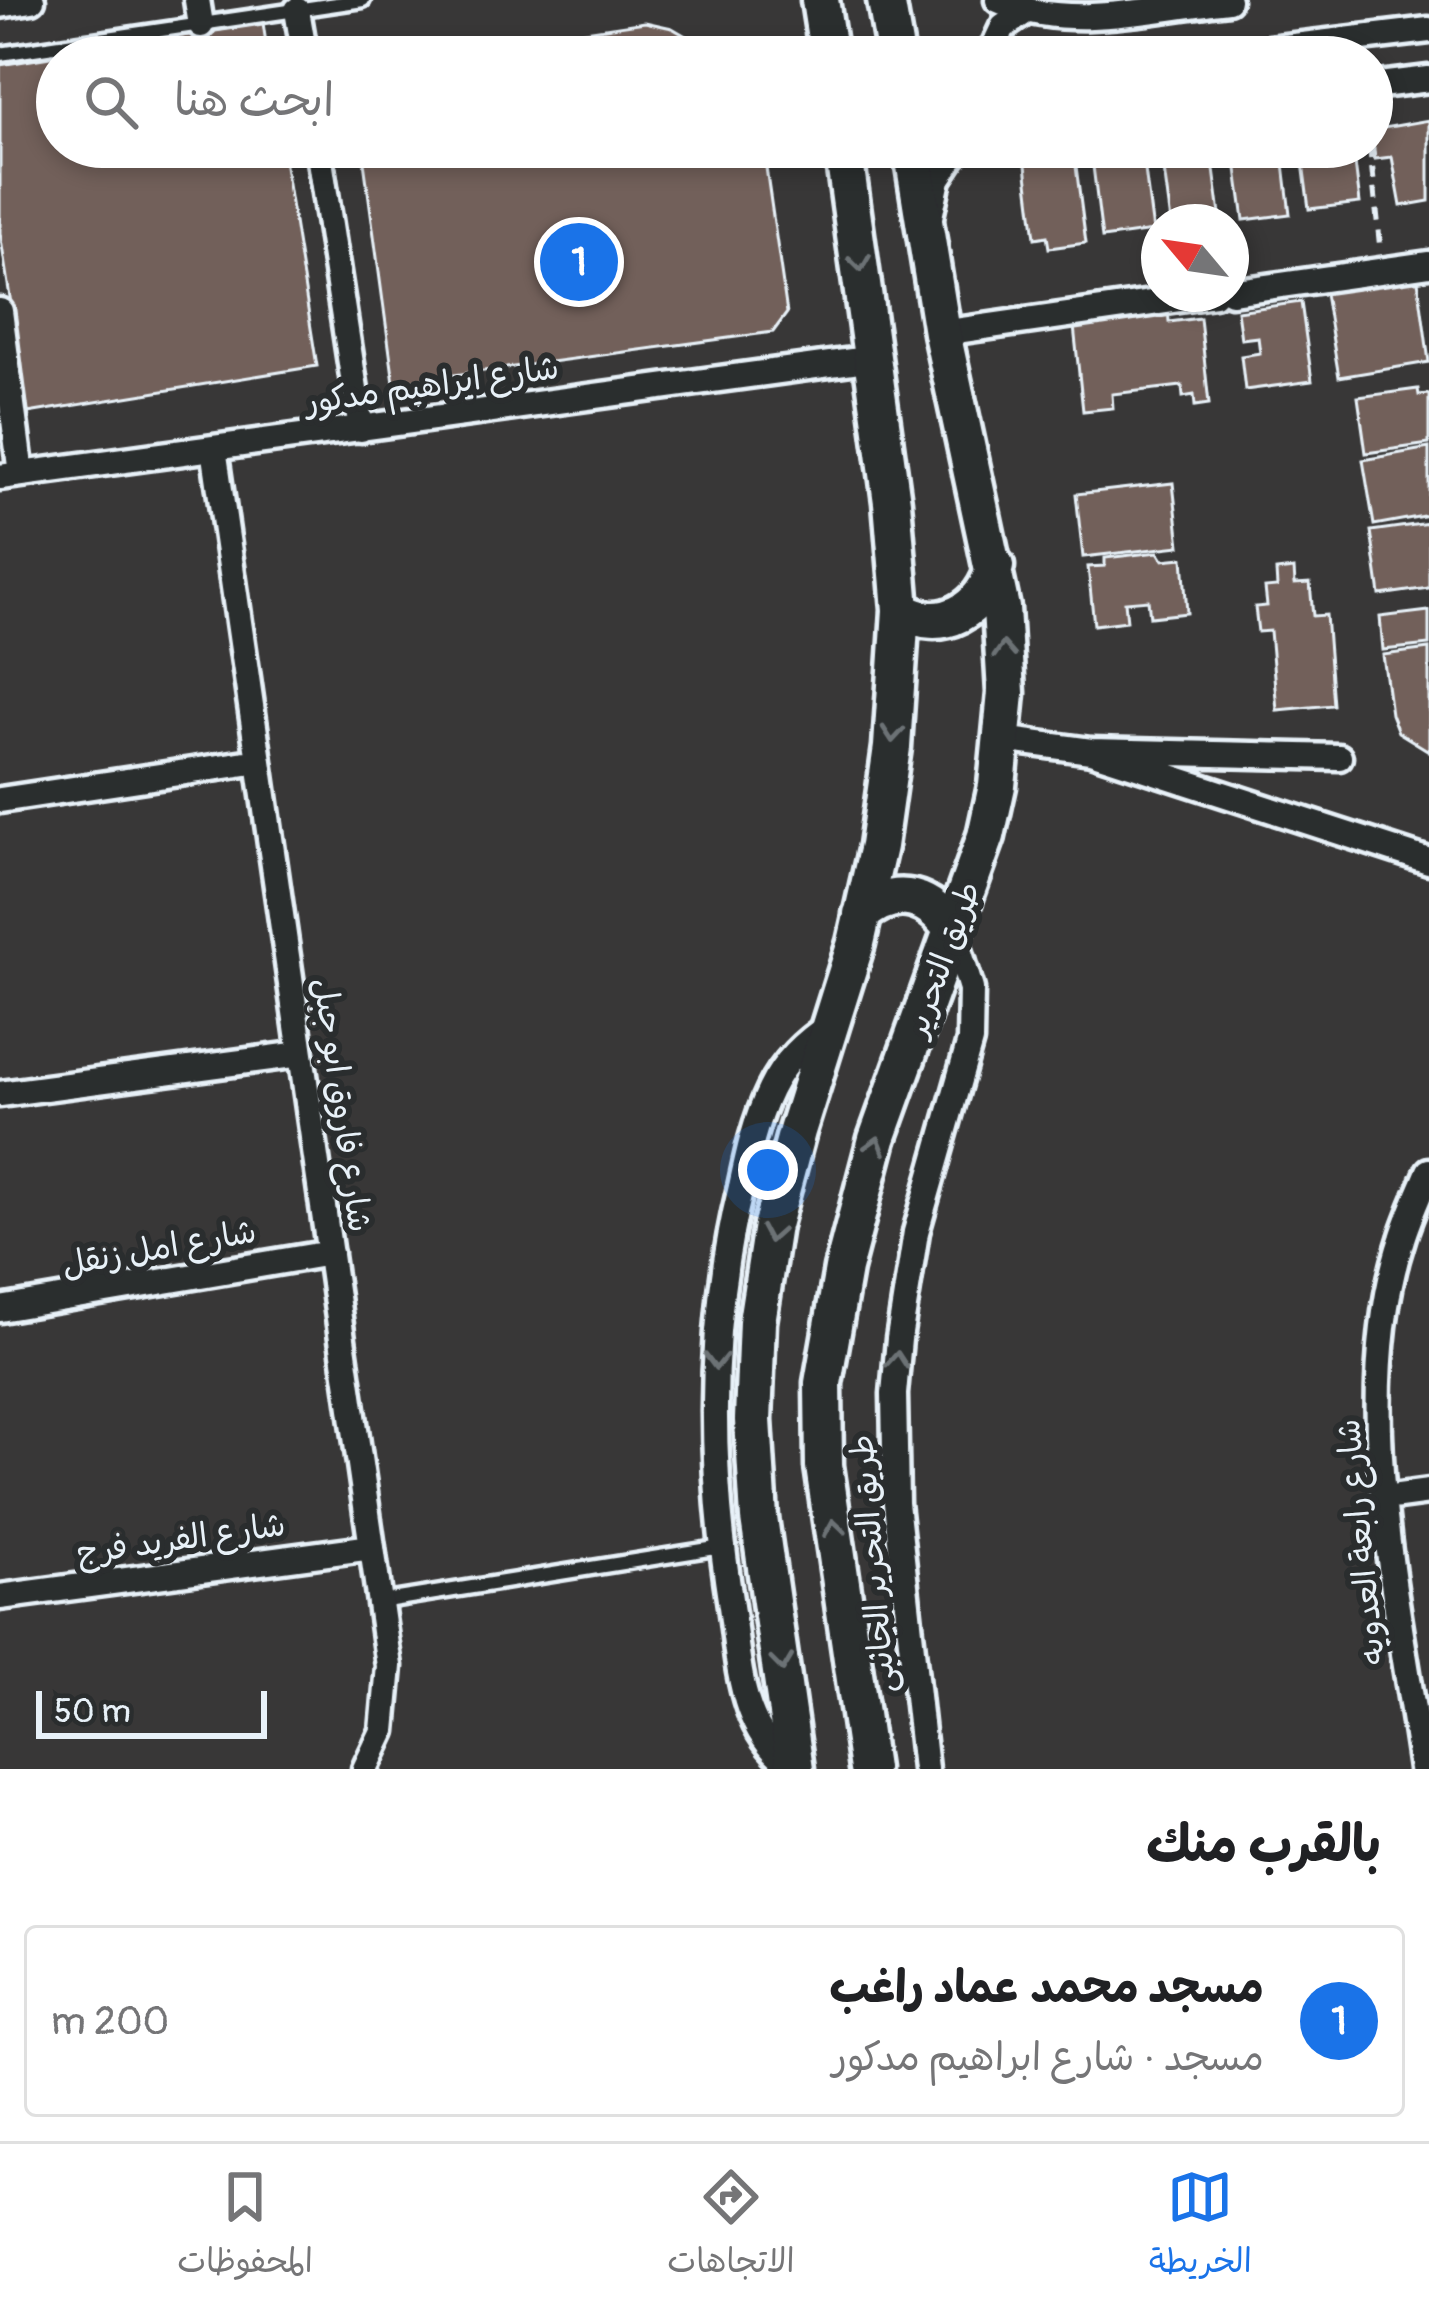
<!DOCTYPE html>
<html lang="ar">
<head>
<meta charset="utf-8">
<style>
  body { margin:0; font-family:Pangolin,"Playpen Sans Arabic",sans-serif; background:#f6f6f6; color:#202124; direction:rtl }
  .compass { position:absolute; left:1141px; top:204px; width:108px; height:108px; border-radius:50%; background:#fff; box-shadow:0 6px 18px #0003; rotate:299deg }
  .scale { position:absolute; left:36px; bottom:30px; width:231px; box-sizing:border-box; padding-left:12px; border:6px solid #e8f1f8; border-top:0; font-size:33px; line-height:42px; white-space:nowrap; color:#e8f1f8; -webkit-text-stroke:9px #2a2d2e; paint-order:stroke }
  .you { position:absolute; left:768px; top:1170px; width:42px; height:42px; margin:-30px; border:9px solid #fff; border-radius:50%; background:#1a73e8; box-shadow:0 0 0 18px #1a73e833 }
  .badge { display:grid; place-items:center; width:78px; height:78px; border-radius:50%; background:#1a73e8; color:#fff; font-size:39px; font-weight:700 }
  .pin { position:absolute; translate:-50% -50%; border:6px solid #fff; box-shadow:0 3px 12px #0006 }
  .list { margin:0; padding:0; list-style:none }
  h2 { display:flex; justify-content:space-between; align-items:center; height:156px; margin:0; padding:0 48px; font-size:51px }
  h2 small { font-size:39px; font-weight:400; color:#757577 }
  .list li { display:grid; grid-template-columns:78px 1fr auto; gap:36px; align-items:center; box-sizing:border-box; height:192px; margin:0 24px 24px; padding:0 24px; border:3px solid #e0e0e0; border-radius:12px }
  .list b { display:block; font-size:45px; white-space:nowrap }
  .list p { margin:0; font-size:39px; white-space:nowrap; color:#757577 }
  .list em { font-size:39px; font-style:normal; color:#757577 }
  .icon { flex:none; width:66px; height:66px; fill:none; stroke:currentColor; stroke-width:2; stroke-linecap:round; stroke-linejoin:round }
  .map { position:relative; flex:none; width:1429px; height:1769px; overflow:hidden; direction:ltr }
  .search { position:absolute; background:#fff; box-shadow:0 6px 18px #0003; left:36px; right:36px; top:36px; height:132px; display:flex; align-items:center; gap:30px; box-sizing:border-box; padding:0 42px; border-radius:66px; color:#757577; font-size:45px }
  .sheet { height:372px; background:#fff }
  nav { display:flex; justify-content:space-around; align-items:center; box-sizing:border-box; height:168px; border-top:3px solid #e0e0e0; background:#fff; font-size:33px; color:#757577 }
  nav a { display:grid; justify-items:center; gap:6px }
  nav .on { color:#1a73e8 }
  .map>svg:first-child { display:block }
  .building { fill:#72615a; stroke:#e8f1f8; stroke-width:3 }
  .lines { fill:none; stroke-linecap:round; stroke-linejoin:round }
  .lane-casing { stroke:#e8f1f8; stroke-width:21 }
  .street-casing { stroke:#e8f1f8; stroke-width:33 }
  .secondary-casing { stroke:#e8f1f8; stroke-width:45 }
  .path { stroke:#e8f1f8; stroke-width:6; stroke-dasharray:12 9; stroke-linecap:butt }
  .lane { stroke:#2a2d2e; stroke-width:12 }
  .street { stroke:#2a2d2e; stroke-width:24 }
  .secondary { stroke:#2a2d2e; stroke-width:36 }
  .oneway { stroke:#6c7275 }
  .labels { text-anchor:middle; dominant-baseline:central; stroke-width:12; stroke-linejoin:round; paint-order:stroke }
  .street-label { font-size:33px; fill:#e8f1f8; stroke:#2a2d2e }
</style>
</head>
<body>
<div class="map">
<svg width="1429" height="1769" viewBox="0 0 1429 1769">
  <rect width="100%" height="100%" fill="#383737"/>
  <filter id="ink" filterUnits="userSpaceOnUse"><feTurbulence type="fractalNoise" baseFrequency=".00833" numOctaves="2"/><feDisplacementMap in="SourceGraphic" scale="24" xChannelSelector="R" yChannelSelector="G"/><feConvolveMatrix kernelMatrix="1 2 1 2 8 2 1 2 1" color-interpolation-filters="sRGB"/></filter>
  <g filter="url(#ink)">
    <path class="building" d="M 645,22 L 672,28 L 722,57 L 411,57 Z
      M 263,23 L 268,57 L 57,57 L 57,147 L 282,147 L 317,366 L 28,413 L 0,233 L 0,65 Z
      M 1429,120 L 1429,201 L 1401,206 L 1392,157 L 1375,159 L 1372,130 Z
      M 362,147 L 763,147 L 787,313 L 773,332 L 394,383 Z
      M 1110,147 L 1142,147 L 1153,231 L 1102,238 L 1091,150 Z
      M 1161,147 L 1211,147 L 1221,222 L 1171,222 Z
      M 1234,147 L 1282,147 L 1290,214 L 1244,220 Z
      M 1301,147 L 1353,147 L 1360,203 L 1309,209 Z
      M 1074,151 L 1086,243 L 1049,248 L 1047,236 L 1035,238 L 1025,157 Z
      M 1417,273 L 1429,362 L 1339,377 L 1324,288 Z
      M 1301,302 L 1312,381 L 1245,390 L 1241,356 L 1260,353 L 1258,337 L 1241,339 L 1237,311 Z
      M 1168,307 L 1169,322 L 1200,318 L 1209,404 L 1195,406 L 1194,395 L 1183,397 L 1182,386 L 1112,394 L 1113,408 L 1083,411 L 1073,317 Z
      M 1418,389 L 1419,395 L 1429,394 L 1429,444 L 1366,453 L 1358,397 Z
      M 1429,448 L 1429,515 L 1374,525 L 1363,460 Z
      M 1173,483 L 1180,546 L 1083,557 L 1076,494 Z
      M 1429,523 L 1429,588 L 1380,595 L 1371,531 Z
      M 1158,552 L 1163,560 L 1183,558 L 1187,613 L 1150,617 L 1148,600 L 1125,602 L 1127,621 L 1094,625 L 1088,567 L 1105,566 L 1105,558 Z
      M 1294,569 L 1295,584 L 1310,583 L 1313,616 L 1326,615 L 1333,705 L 1277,710 L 1270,631 L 1258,632 L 1255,607 L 1267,606 L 1265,588 L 1277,587 L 1276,571 Z
      M 1429,611 L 1429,645 L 1383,650 L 1380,617 Z
      M 1429,649 L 1429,751 L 1398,732 L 1391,714 L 1383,655 Z"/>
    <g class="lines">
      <g class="lane-casing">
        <path id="lane" d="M 0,54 L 363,0
          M 379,1602 L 722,1547"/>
      </g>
      <g class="street-casing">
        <path id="street" d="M 197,0 L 201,25
          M 998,0 C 1066,32 1156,8 1228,0
          M 0,5 L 32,0
          M 297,10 L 305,57
          M 989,57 L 1003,27 L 1028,10
          M 1202,57 L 1429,30
          M 1372,86 L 1429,79
          M 318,147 L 361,429
          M 930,217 L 938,179 L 959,147
          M 1231,292 L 1429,264
          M 0,311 L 21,474
          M 942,333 L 1214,294
          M 214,448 L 389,1666 L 383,1731 L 365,1769
          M 0,477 L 874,358
          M 1002,739 L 1091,751 L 1339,757
          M 1091,751 L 1429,861
          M 0,800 L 259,761
          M 0,1094 L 301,1054
          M 0,1309 L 330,1253
          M 1384,1498 L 1429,1492
          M 0,1597 L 372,1547
          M 795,1769 C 739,1731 740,1667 731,1606 C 709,1467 707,1324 741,1187 C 748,1154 755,1121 770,1090 C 784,1061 804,1042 831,1024
          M 925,1769 L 896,1503 L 894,1394 L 899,1339 L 916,1232 L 970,1041 L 971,989 L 954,933
          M 1422,1769 C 1399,1605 1349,1399 1402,1239 C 1409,1216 1420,1193 1429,1171"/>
      </g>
      <g class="secondary-casing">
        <path id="secondary" d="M 820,0 L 829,57
          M 886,0 L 896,57
          M 901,610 C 942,635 983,610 995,566
          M 862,914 C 897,885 931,896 954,933
          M 795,1769 L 759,1518 L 753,1420 L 757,1322 L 772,1225 L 797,1131 L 856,943 L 878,846 L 892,747 L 901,610 L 892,502 L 843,147
          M 868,1769 L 824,1466 L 823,1383 L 843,1269 L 877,1139 L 986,836 L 997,786 L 1006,693 L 1001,608 L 942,333 L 912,147"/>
      </g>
      <path class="path" d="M 1370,147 L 1380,245"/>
      <use href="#lane" class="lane"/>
      <use href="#street" class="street"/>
      <use href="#secondary" class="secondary"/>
    </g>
    <defs><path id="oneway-chevron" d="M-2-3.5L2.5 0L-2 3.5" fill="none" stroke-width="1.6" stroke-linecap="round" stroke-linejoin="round" transform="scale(3)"/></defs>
    <g class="oneway">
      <use href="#oneway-chevron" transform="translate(860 263) rotate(82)"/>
      <use href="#oneway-chevron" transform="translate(1004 650) rotate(-93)"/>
      <use href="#oneway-chevron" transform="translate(893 734) rotate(95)"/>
      <use href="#oneway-chevron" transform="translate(876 1145) rotate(-73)"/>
      <use href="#oneway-chevron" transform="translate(771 1234) rotate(100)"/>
      <use href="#oneway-chevron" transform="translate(897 1360) rotate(-85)"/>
      <use href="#oneway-chevron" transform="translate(716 1361) rotate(91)"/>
      <use href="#oneway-chevron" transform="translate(834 1528) rotate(-99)"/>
      <use href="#oneway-chevron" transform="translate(782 1663) rotate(83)"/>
    </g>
  </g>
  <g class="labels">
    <g class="street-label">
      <text transform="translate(432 385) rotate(-8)">شارع ابراهيم مدكور</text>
      <text transform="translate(943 959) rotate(-70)">طريق التحرير</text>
      <text transform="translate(342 1105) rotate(82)">شارع فاروق ابو جبل</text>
      <text transform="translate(159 1248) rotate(-10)">شارع امل زنقل</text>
      <text transform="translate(181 1539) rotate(-8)">شارع الفريد فرج</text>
      <text transform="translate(1361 1542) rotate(-96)">شارع رابعة العدويه</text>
      <text transform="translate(873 1564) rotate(-95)">طريق التحرير الجانبى</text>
    </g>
  </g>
</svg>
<svg class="compass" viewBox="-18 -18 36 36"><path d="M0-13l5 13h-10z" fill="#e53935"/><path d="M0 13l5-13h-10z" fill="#757577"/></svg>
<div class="scale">50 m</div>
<div class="you"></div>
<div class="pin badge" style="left:579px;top:262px">1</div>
<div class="search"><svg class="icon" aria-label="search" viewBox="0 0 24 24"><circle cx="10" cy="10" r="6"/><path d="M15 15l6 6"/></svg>ابحث هنا</div>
</div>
<section class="sheet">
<h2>بالقرب منك<small></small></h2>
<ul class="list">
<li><span class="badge">1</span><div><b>مسجد محمد عماد راغب</b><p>مسجد · شارع ابراهيم مدكور</p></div><em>200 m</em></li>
</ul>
</section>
<nav>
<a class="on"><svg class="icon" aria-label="map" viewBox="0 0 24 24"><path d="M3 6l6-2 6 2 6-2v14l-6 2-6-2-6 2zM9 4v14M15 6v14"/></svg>الخريطة</a>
<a><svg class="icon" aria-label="directions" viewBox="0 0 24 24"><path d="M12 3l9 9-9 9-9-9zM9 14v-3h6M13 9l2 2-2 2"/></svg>الاتجاهات</a>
<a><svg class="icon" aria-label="saved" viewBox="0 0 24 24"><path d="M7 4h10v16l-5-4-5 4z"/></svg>المحفوظات</a>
</nav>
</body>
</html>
